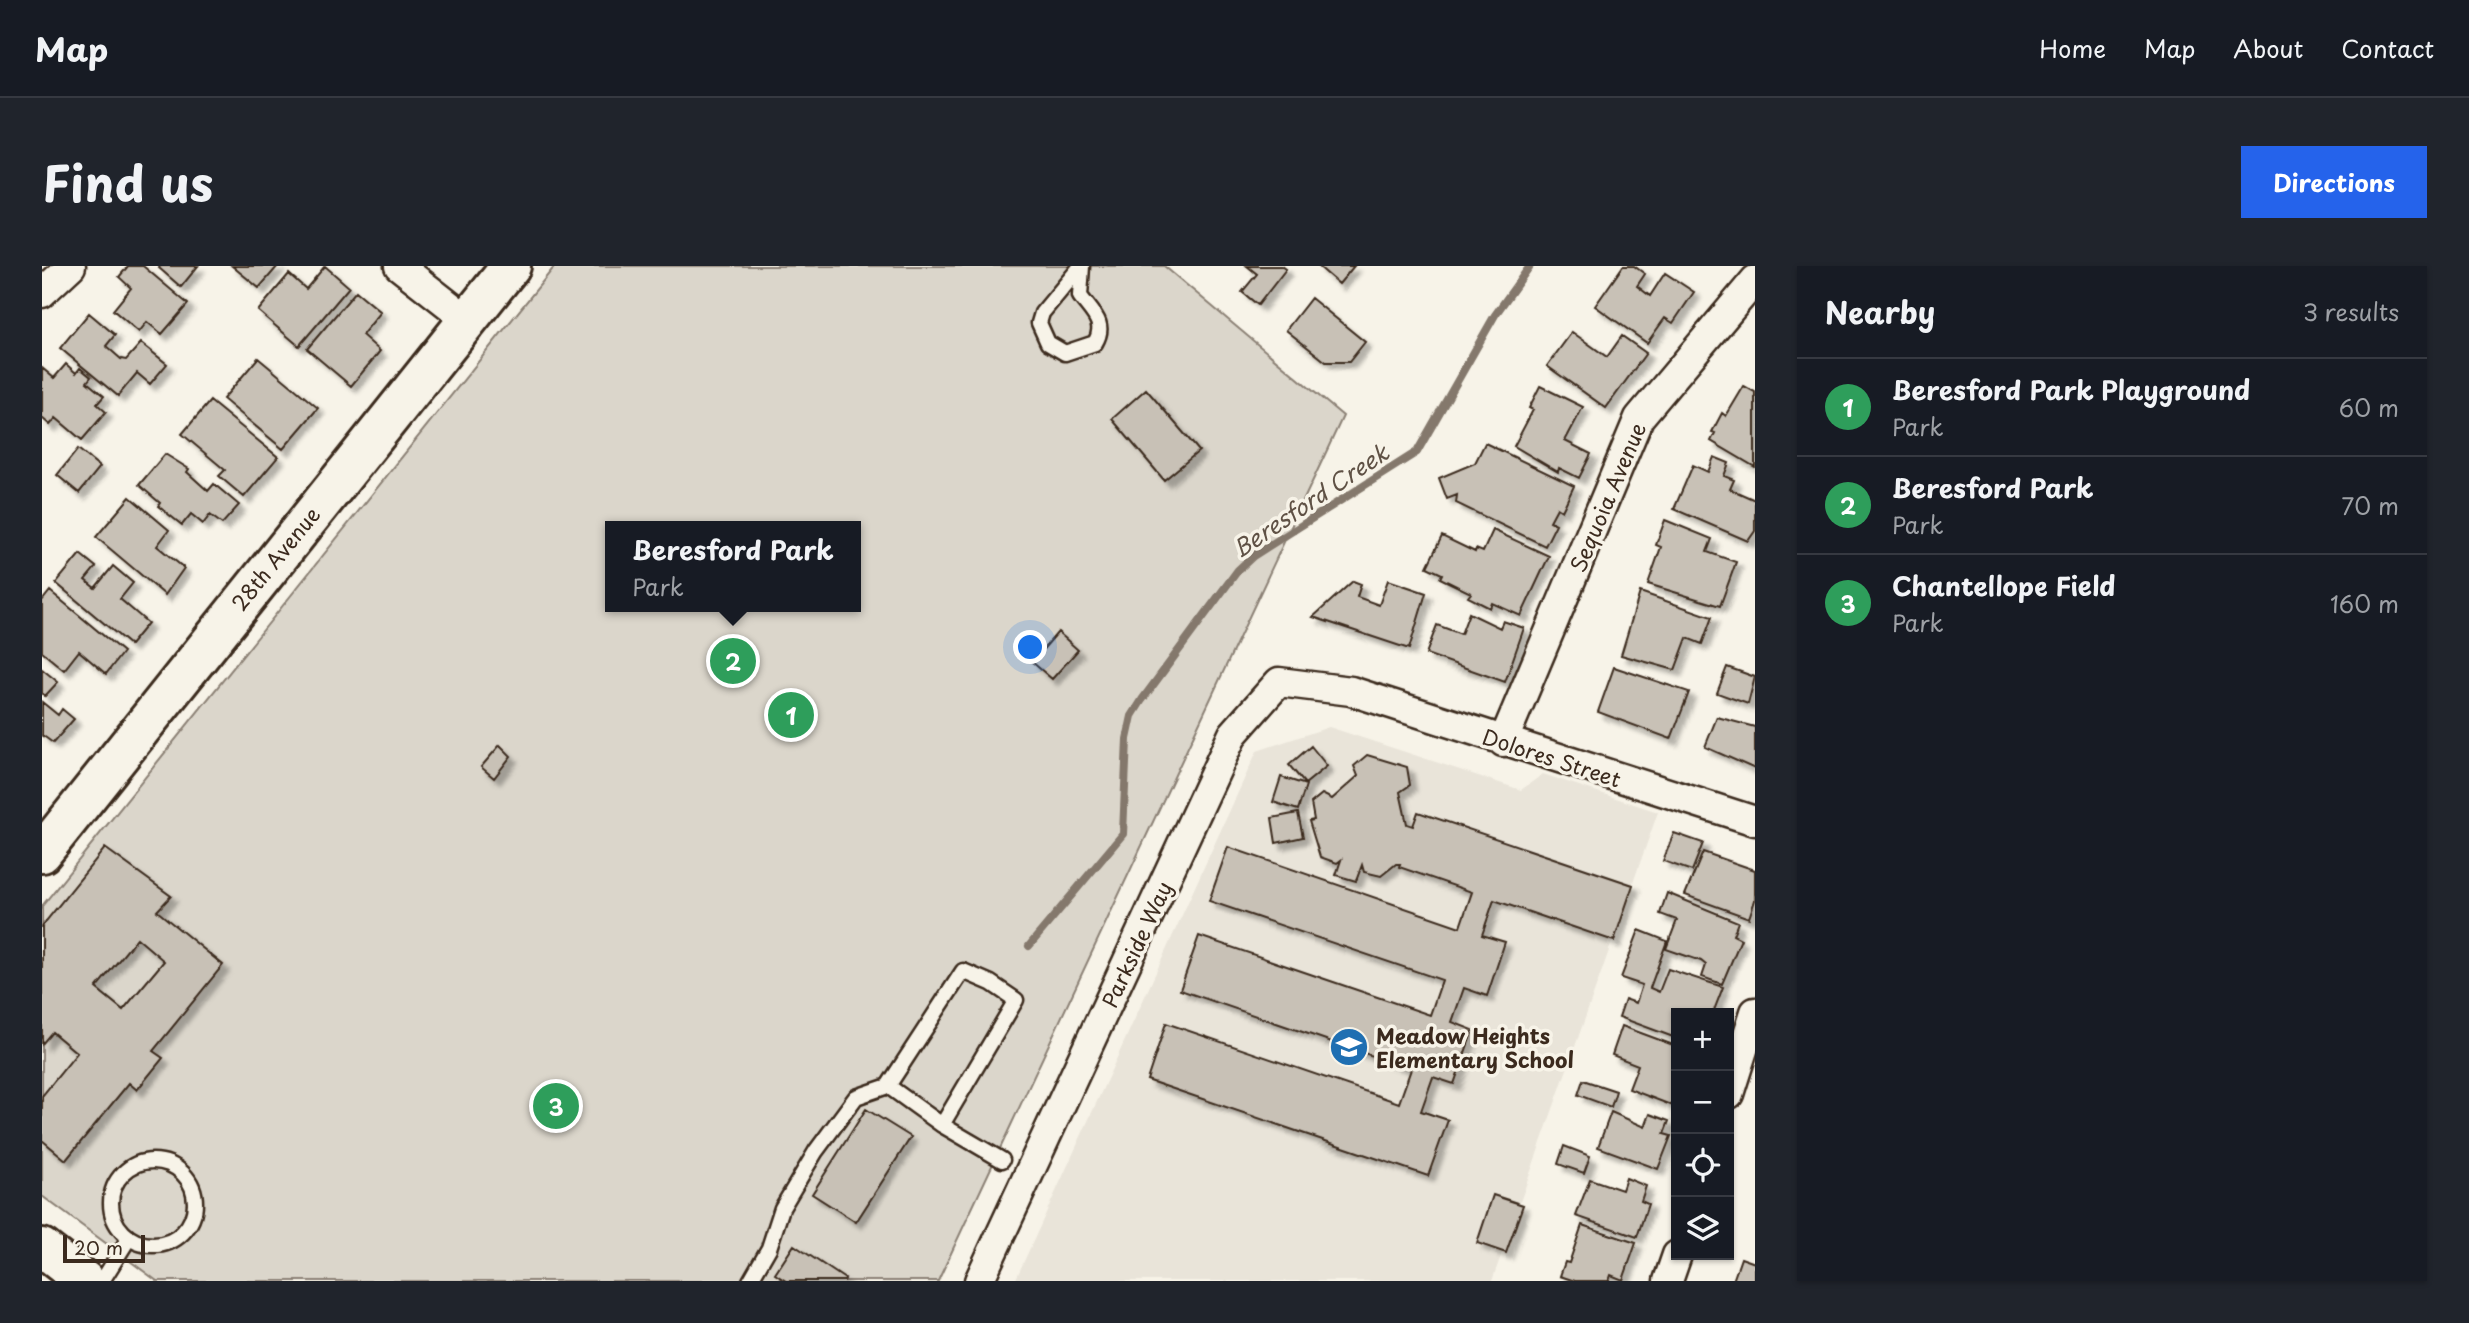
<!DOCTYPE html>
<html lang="en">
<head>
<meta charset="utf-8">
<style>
  body { margin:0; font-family:"Playpen Sans",sans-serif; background:#20242c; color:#f1f3f6 }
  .controls { position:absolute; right:21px; bottom:21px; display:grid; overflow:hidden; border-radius:0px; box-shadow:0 2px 5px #0004 }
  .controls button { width:63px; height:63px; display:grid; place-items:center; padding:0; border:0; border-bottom:2px solid #363941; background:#171b24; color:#f1f3f6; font:35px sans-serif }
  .scale { position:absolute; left:21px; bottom:18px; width:82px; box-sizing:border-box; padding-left:7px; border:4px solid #3b2a1e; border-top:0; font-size:19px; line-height:24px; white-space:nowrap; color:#3b2a1e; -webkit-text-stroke:5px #f7f3e8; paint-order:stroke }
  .you { position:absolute; left:989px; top:382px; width:24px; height:24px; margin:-18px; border:5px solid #fff; border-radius:50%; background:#1a73e8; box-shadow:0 0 0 10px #1a73e833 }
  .badge { display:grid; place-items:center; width:46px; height:46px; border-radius:50%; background:#2563eb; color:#fff; font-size:23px; font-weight:700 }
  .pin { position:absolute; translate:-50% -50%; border:4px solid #fff; box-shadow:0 2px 7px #0006 }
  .popup { position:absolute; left:563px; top:255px; width:256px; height:91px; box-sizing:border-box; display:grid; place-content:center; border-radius:0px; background:#171b24; filter:drop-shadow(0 2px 5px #0005); font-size:23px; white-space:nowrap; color:#9ea1a6 }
  .popup b { font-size:26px; color:#f1f3f6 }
  .popup::after { content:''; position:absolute; left:50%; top:100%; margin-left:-14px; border:14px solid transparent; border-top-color:#171b24 }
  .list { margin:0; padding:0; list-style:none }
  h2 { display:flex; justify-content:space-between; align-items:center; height:91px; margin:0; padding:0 28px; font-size:30px }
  h2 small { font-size:23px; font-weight:400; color:#9ea1a6 }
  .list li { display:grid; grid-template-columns:46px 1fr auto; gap:21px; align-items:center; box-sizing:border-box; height:98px; padding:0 28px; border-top:2px solid #363941 }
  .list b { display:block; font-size:26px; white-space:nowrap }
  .list p { margin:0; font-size:23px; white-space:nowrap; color:#9ea1a6 }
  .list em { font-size:23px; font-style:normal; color:#9ea1a6 }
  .icon { flex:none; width:38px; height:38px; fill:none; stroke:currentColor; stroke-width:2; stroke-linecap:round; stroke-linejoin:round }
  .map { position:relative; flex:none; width:1713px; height:1015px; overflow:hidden; border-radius:0px }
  header { display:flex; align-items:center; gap:42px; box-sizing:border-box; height:98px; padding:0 35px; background:#171b24; border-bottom:2px solid #363941 }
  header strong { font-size:33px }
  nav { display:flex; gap:38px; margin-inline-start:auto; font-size:24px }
  .intro { display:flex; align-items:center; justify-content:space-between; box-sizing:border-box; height:168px; padding:0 42px }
  h1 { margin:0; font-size:49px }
  .button { padding:18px 32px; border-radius:0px; background:#2563eb; color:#fff; font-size:24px; font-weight:700 }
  main { display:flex; gap:42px; padding:0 42px }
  aside { flex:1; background:#171b24; border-radius:0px; box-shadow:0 2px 5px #0004 }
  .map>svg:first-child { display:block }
  .built { fill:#e9e4d9 }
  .green { fill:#dbd6cb; stroke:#8b8074; stroke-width:2; fill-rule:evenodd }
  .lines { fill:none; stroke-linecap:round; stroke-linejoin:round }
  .stream { stroke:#84786c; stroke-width:8 }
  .building { fill:#c8c1b6; stroke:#3b2a1e; stroke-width:2; fill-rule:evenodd; filter:url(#shadow) }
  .lane-casing { stroke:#3b2a1e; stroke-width:19 }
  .street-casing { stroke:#3b2a1e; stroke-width:33 }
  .secondary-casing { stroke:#3b2a1e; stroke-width:44 }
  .lane { stroke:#f7f3e8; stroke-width:14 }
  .street { stroke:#f7f3e8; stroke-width:28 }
  .secondary { stroke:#f7f3e8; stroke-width:38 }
  .labels { text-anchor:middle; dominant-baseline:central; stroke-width:7; stroke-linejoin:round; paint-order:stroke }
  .street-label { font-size:21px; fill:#3b2a1e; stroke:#f7f3e8 }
  .poi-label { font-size:21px; font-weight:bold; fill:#3b2a1e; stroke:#f7f3e8; text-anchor:start }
  .water-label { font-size:23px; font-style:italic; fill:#5f5145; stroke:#f7f3e8 }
</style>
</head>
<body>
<header>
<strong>Map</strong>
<nav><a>Home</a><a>Map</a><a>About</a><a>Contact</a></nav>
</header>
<div class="intro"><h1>Find us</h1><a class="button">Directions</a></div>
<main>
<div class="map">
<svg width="1713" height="1015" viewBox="0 0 1713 1015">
  <defs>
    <filter id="shadow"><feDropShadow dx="6" dy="6" stdDeviation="2" flood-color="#0004"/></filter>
  </defs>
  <rect width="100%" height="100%" fill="#f7f3e8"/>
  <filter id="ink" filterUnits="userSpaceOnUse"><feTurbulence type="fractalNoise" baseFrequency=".0143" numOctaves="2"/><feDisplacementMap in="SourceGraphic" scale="14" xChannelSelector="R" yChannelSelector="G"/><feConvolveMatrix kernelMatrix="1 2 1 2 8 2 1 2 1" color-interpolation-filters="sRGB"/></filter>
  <g filter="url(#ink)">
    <path class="built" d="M 1287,461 L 1479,524 L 1501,508 L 1616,546 L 1450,1015 L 973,1015 L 1215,485 Z"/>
    <path class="green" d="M 513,0 L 1122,0 L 1301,150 L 896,1015 L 115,1015 L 0,930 L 0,640 ZM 568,260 L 814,260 L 814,341 L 568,341 Z"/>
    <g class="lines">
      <path class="stream" d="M 987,680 L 1081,568 L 1085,473 L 1090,450 L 1100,434 L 1196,304 L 1211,290 L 1375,186 L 1453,49 L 1488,0"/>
    </g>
    <path class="building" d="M 86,0 L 101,0 L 146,38 L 120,68 L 105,56 L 97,66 L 71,44 L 89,22 L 77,11 Z
      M 118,0 L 156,0 L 139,21 L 117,2 Z
      M 190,0 L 236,0 L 217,22 Z
      M 283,0 L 307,21 L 257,80 L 216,45 L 247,8 L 264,23 Z
      M 1205,0 L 1240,0 L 1244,3 L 1216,39 L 1200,26 L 1215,8 Z
      M 1276,0 L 1312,0 L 1297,18 Z
      M 1581,0 L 1592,0 L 1603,8 L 1595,20 L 1608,30 L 1623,7 L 1652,26 L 1631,57 L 1623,52 L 1605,77 L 1553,40 Z
      M 314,25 L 339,46 L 320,69 L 338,85 L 309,120 L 265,83 Z
      M 1269,32 L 1323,76 L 1307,96 L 1284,96 L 1244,64 Z
      M 47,47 L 73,69 L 64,80 L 79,93 L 84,94 L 99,77 L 125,98 L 108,118 L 95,107 L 76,130 L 18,82 Z
      M 1530,66 L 1565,91 L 1580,70 L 1604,87 L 1564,142 L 1505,100 Z
      M 216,92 L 276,142 L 241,183 L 181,133 Z
      M 24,98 L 34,107 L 38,102 L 49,111 L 45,116 L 62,130 L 55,138 L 64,146 L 40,174 L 14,152 L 8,159 L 0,152 L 0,102 L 12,112 Z
      M 1498,120 L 1541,141 L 1523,175 L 1549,188 L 1537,212 L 1517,202 L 1516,206 L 1472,180 L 1491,144 L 1487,142 Z
      M 1702,120 L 1713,126 L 1713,201 L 1669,175 L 1673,167 L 1670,166 L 1680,147 L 1684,150 Z
      M 1104,123 L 1157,185 L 1122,214 L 1070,153 Z
      M 168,135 L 236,191 L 202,231 L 177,210 L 183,204 L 140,168 Z
      M 1443,177 L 1532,220 L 1520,245 L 1515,242 L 1508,255 L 1514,258 L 1503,280 L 1414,237 L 1415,229 L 1405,233 L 1397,212 L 1433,197 Z
      M 36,183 L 58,201 L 37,227 L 15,209 Z
      M 123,188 L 147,203 L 145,206 L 166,225 L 172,218 L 197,239 L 180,258 L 168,249 L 161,258 L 149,248 L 140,259 L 116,240 L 118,237 L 97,219 Z
      M 1672,191 L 1687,197 L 1682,210 L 1692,214 L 1688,223 L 1713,234 L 1713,265 L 1706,275 L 1632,243 L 1651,199 L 1666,206 Z
      M 88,231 L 127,264 L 115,280 L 142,302 L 123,329 L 54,271 Z
      M 1623,254 L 1670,273 L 1665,286 L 1694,296 L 1678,340 L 1606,318 L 1619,281 L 1614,279 Z
      M 1451,264 L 1507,290 L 1479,350 L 1450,337 L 1448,342 L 1426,331 L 1429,327 L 1398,312 L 1400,308 L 1385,301 L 1400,270 L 1433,286 L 1434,283 L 1441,286 Z
      M 38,288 L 54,301 L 43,314 L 53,322 L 71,300 L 91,317 L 78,333 L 106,357 L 88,379 L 14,317 Z
      M 1346,314 L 1384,327 L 1367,383 L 1271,351 L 1311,315 L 1319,318 L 1315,331 L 1337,339 Z
      M 8,325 L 81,386 L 64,408 L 37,385 L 22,404 L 0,386 L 0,335 Z
      M 1598,326 L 1670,351 L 1660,378 L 1645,372 L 1633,404 L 1579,389 Z
      M 1427,347 L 1458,362 L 1461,355 L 1482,362 L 1463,416 L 1384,388 L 1395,359 L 1419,368 Z
      M 1016,366 L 1036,384 L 1010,413 L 990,396 Z
      M 1572,401 L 1647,426 L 1629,473 L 1556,446 Z
      M 1685,401 L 1713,411 L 1706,438 L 1675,427 Z
      M 0,403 L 16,416 L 3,430 L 0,427 Z
      M 0,436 L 16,449 L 20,443 L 32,453 L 11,477 L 0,469 Z
      M 1675,451 L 1713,461 L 1713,503 L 1663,481 Z
      M 458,479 L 469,490 L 452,512 L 439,501 Z
      M 1269,480 L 1285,500 L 1263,518 L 1247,499 Z
      M 1325,489 L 1365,501 L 1368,519 L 1358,526 L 1365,558 L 1371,560 L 1376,546 L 1591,619 L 1572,675 L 1452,634 L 1440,669 L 1463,676 L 1445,730 L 1422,722 L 1410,756 L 1431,764 L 1412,818 L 1391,811 L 1379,845 L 1406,854 L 1386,910 L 1105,814 L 1124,757 L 1357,837 L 1369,803 L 1138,724 L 1157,670 L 1388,749 L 1400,714 L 1167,635 L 1186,581 L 1418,661 L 1430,626 L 1357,601 L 1358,598 L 1354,598 L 1339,610 L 1322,606 L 1320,599 L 1314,615 L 1294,609 L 1299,594 L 1295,597 L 1278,591 L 1267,555 L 1272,554 L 1269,537 L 1280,528 L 1290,533 L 1316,510 L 1312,500 Z
      M 1239,511 L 1264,519 L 1256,544 L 1231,536 Z
      M 1256,547 L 1261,571 L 1234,577 L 1230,552 Z
      M 1632,567 L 1661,577 L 1650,605 L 1621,595 Z
      M 63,582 L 129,630 L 115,645 L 181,699 L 111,785 L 121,792 L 95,824 L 87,817 L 24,894 L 0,874 L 0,830 L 35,787 L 10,766 L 0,778 L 0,660 ZM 95,672 L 122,695 L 81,744 L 54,722 Z
      M 1661,586 L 1713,604 L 1713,634 L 1707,652 L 1643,629 Z
      M 1625,627 L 1696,656 L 1691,669 L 1699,673 L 1680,718 L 1660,711 L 1664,699 L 1659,695 L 1624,683 L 1635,654 L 1618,648 Z
      M 1597,664 L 1625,675 L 1608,722 L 1617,726 L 1626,703 L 1681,721 L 1671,747 L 1634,747 L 1634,772 L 1577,751 L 1583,733 L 1594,737 L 1600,719 L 1579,712 Z
      M 1580,760 L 1634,780 L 1634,841 L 1587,823 L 1596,799 L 1570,789 Z
      M 1541,814 L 1574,825 L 1569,841 L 1536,829 Z
      M 824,843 L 869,871 L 814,956 L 770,928 Z
      M 1569,846 L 1603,861 L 1608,848 L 1627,855 L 1622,868 L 1629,870 L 1616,903 L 1556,881 Z
      M 1522,880 L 1548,890 L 1542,907 L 1516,898 Z
      M 1584,912 L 1604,920 L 1599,935 L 1606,938 L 1595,971 L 1534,950 L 1548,913 L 1580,924 Z
      M 1451,929 L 1481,939 L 1464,987 L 1435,977 Z
      M 1540,959 L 1594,977 L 1581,1014 L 1569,1009 L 1567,1015 L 1533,1015 L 1518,1010 L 1523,996 L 1527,997 Z
      M 752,979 L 803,1013 L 802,1015 L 744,1015 L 733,1008 Z
      M 1699,992 L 1713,997 L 1713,1015 L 1691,1015 Z"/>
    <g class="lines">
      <g class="lane-casing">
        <path id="lane" d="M 1039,0 L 1000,47 L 997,57 L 1006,77 L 1023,87 L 1053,77 C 1065,57 1050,47 1038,30 L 1040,0
          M 846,820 L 900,859 L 960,894
          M69 937a42 42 0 1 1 84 0a42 42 0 1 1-84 0Z
          M 60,1015 L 87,972
          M 708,1015 L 727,982 L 740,942 L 774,885 L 814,831 L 846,820 L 921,705 L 949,717 L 974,734 L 900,859"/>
      </g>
      <g class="street-casing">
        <path id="street" d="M 357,0 L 426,54
          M 0,27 L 29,0
          M 1461,476 L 1597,152 L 1713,14
          M 1687,828 L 1713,746
          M 937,1015 L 1191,468 L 1237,416 L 1309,425 L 1713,555
          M 1626,1015 L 1635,989"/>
      </g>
      <g class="secondary-casing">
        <path id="secondary" d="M 0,587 L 469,0
          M 0,982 L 43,1015"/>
      </g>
      <use href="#lane" class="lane"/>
      <use href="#street" class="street"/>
      <use href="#secondary" class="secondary"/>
    </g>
  </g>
  <defs>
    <g id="school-disc" transform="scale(2.0125)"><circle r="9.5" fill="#1f6fb2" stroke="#f7f3e8"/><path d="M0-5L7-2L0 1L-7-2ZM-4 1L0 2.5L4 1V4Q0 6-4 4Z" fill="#fff"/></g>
  </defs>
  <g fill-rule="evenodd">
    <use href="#school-disc" x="1307" y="781"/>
  </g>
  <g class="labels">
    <g class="street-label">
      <text transform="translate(1565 231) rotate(-67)">Sequoia Avenue</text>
      <text transform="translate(233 292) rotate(-51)">28th Avenue</text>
      <text transform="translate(1510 491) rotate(18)">Dolores Street</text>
      <text transform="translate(1094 678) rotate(-65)">Parkside Way</text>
    </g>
    <g class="poi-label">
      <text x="1334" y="769">Meadow Heights<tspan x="1334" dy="24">Elementary School</tspan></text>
    </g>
    <g class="water-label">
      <text transform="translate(1268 234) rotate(-34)">Beresford Creek</text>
    </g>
  </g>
</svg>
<div class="controls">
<button>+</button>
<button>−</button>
<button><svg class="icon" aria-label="locate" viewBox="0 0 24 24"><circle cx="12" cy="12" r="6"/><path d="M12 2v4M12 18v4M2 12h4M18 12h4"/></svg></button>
<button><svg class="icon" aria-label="layers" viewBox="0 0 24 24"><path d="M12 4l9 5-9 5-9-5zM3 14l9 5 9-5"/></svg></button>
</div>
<div class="scale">20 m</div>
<div class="you"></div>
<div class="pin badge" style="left:749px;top:449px;background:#2e9e5b">1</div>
<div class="pin badge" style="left:691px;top:395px;background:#2e9e5b">2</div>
<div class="popup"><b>Beresford Park</b>Park</div>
<div class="pin badge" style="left:514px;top:840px;background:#2e9e5b">3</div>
</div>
<aside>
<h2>Nearby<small>3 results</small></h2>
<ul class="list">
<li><span class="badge" style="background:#2e9e5b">1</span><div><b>Beresford Park Playground</b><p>Park</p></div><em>60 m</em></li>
<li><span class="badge" style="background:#2e9e5b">2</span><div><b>Beresford Park</b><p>Park</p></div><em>70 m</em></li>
<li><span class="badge" style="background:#2e9e5b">3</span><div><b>Chantellope Field</b><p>Park</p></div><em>160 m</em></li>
</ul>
</aside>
</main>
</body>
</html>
